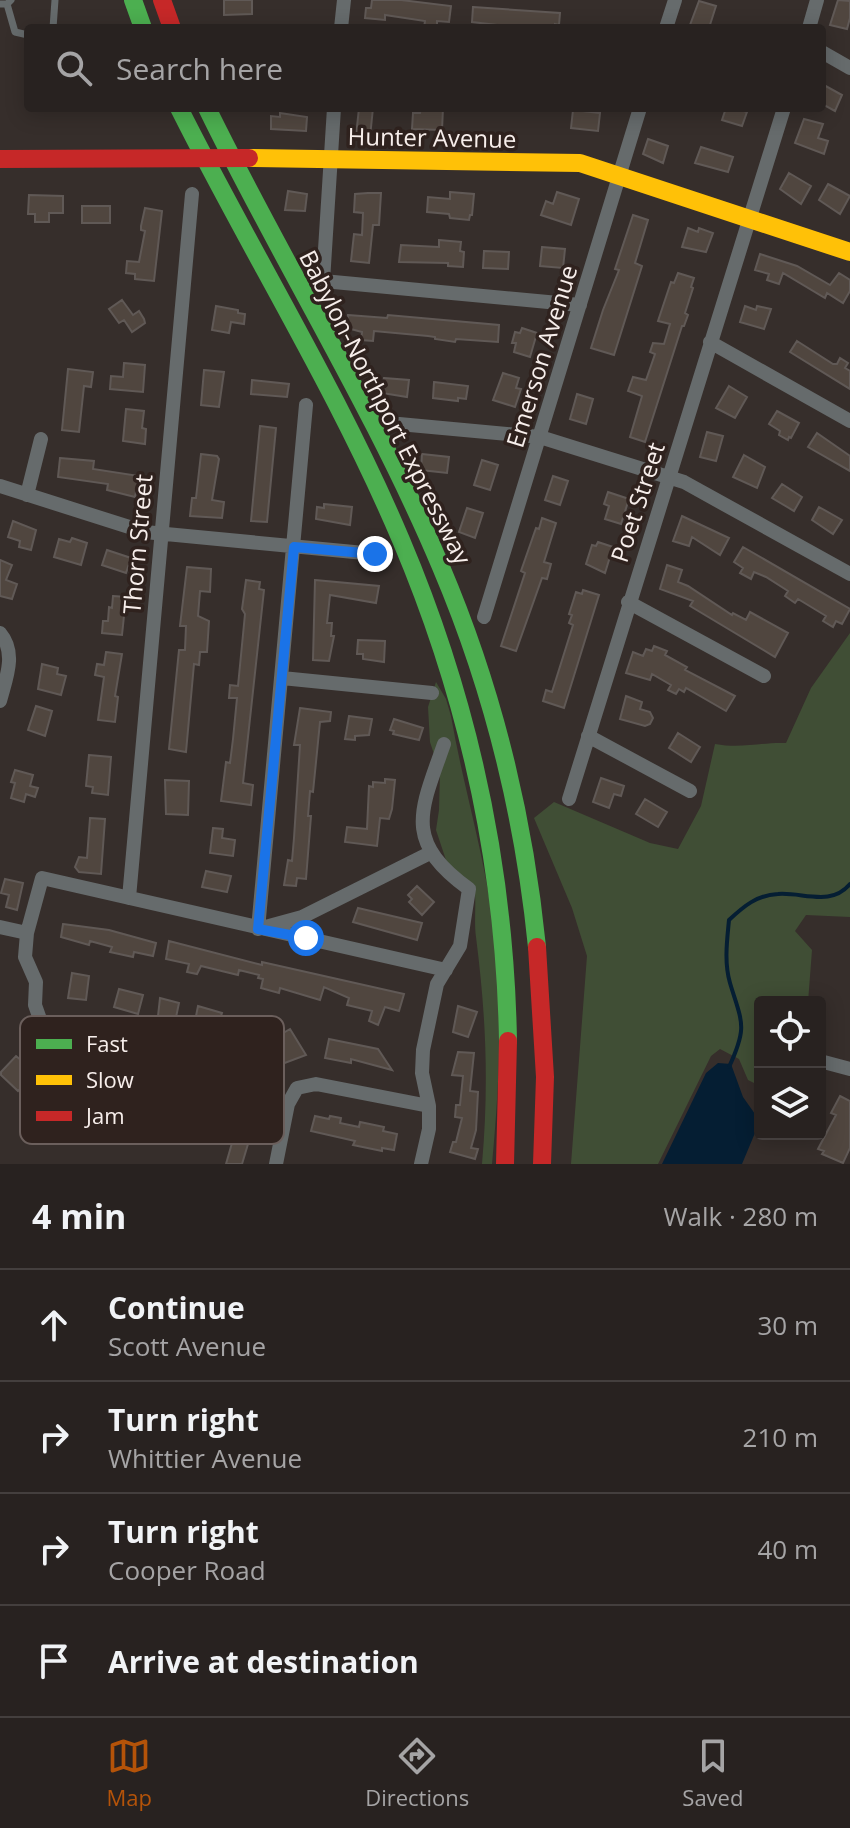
<!DOCTYPE html>
<html lang="en">
<head>
<meta charset="utf-8">
<style>
  body { margin:0; font-family:"Open Sans",sans-serif; background:#302a29; color:#f1f3f6 }
  .controls { position:absolute; right:24px; bottom:24px; display:grid; overflow:hidden; border-radius:8px; box-shadow:0 4px 20px #0003 }
  .controls button { width:72px; height:72px; display:grid; place-items:center; padding:0; border:0; border-bottom:2px solid #443f3e; background:#282220; color:#f1f3f6; font:40px sans-serif }
  .stop { position:absolute; width:24px; height:24px; margin:-18px; border:6px solid #1a73e8; border-radius:50%; background:#fff }
  .stop.end { background:#1a73e8; border-color:#fff; box-shadow:0 2px 8px #0008 }
  .list { margin:0; padding:0; list-style:none }
  h2 { display:flex; justify-content:space-between; align-items:center; height:104px; margin:0; padding:0 32px; font-size:34px }
  h2 small { font-size:26px; font-weight:400; color:#a5a4a5 }
  .list li { display:grid; grid-template-columns:52px 1fr auto; gap:24px; align-items:center; box-sizing:border-box; height:112px; padding:0 32px; border-top:2px solid #443f3e }
  .list b { display:block; font-size:30px; white-space:nowrap }
  .list p { margin:0; font-size:26px; white-space:nowrap; color:#a5a4a5 }
  .list em { font-size:26px; font-style:normal; color:#a5a4a5 }
  .icon { flex:none; width:44px; height:44px; fill:none; stroke:currentColor; stroke-width:2; stroke-linecap:round; stroke-linejoin:round }
  .map { position:relative; flex:none; width:850px; height:1164px; overflow:hidden }
  .search { position:absolute; background:#282220; box-shadow:0 4px 20px #0003; left:24px; right:24px; top:24px; height:88px; display:flex; align-items:center; gap:20px; box-sizing:border-box; padding:0 28px; border-radius:8px; color:#a5a4a5; font-size:30px }
  .sheet { height:552px; background:#282220 }
  nav { display:flex; justify-content:space-around; align-items:center; box-sizing:border-box; height:112px; border-top:2px solid #443f3e; background:#282220; font-size:22px; color:#a5a4a5 }
  nav a { display:grid; justify-items:center; gap:4px }
  nav .on { color:#b45309 }
  .map>svg:first-child { display:block }
  .green { fill:#404e35 }
  .water { fill:#051e33 }
  .lines { fill:none; stroke-linecap:round; stroke-linejoin:round }
  .stream { stroke:#051e33; stroke-width:4 }
  .building { fill:#50463f; stroke:#605956; stroke-width:2 }
  .lane { stroke:#666b6c; stroke-width:7 }
  .street { stroke:#666b6c; stroke-width:14 }
  .fast { stroke:#4caf50; stroke-width:18 }
  .slow { stroke:#ffc107; stroke-width:18 }
  .jam { stroke:#c62828; stroke-width:18 }
  .route { stroke:#1a73e8; stroke-width:10 }
  .labels { text-anchor:middle; dominant-baseline:central; stroke-width:7; stroke-linejoin:round; paint-order:stroke }
  .street-label { font-size:24px; fill:#f7eeeb; stroke:#2f221e }
  .key { fill:#2f221e; stroke:#6b5f5c; stroke-width:2 }
  .key-label { font-size:22px; fill:#f7eeeb }
</style>
</head>
<body>
<div class="map">
<svg width="850" height="1164" viewBox="0 0 850 1164">
  <rect width="100%" height="100%" fill="#362e2b"/>
  <path class="green" d="M 850,633 L 850,917 L 806,915 L 795,931 L 812,950 L 808,1002 L 760,1002 L 760,1086 L 748,1080 L 739,1059 L 720,1049 L 711,1056 L 658,1164 L 571,1164 L 587,956 L 572,908 L 534,818 L 554,802 L 650,843 L 678,849 L 701,806 L 715,744 C 742,749 760,742 786,743 L 811,688 Z
    M 436,682 L 446,699 L 451,716 C 462,780 481,843 491,908 C 504,993 500,1079 492,1164 L 482,1164 C 489,1085 486,1015 476,937 C 474,922 476,908 475,894 L 448,866 L 436,830 L 439,810 L 440,772 L 430,742 L 428,707 Z"/>
  <path class="water" d="M 718,1063 L 731,1064 L 743,1097 L 760,1121 L 742,1164 L 662,1164 L 706,1073 Z"/>
  <g class="lines">
    <path class="stream" d="M 729,1067 C 748,1026 742,1023 730,983 C 724,962 727,941 729,920 C 744,906 757,895 778,894 C 803,892 831,907 850,884"/>
  </g>
  <path class="building" d="M 224,0 L 252,0 L 252,14 L 224,15 Z
    M 372,0 L 401,0 L 451,6 L 449,22 L 437,21 L 437,28 L 424,28 L 425,21 L 385,15 L 385,20 L 365,18 L 366,8 L 371,8 Z
    M 838,0 L 850,1 L 850,18 L 847,29 L 830,25 Z
    M 699,1 L 716,6 L 709,28 L 690,25 Z
    M 473,7 L 560,13 L 559,25 L 555,24 L 555,28 L 524,28 L 472,22 Z
    M 822,84 L 842,95 L 835,111 L 822,104 Z
    M 359,108 L 373,108 L 370,137 L 356,136 Z
    M 421,108 L 443,108 L 442,130 L 412,129 L 413,113 L 420,113 Z
    M 726,108 L 745,108 L 744,111 L 747,112 L 742,126 L 722,120 Z
    M 573,110 L 600,113 L 598,131 L 571,128 Z
    M 280,113 L 307,117 L 306,131 L 271,129 L 271,116 L 280,117 Z
    M 804,119 L 823,124 L 818,138 L 828,141 L 824,154 L 795,143 Z
    M 648,139 L 668,146 L 663,163 L 643,154 Z
    M 701,147 L 733,157 L 728,172 L 695,163 Z
    M 789,173 L 811,186 L 801,204 L 780,189 Z
    M 828,184 L 850,196 L 840,214 L 819,200 Z
    M 288,191 L 307,194 L 305,211 L 285,210 Z
    M 450,192 L 474,194 L 472,215 L 470,215 L 469,220 L 450,218 L 449,214 L 427,212 L 428,197 L 450,199 Z
    M 557,192 L 579,199 L 571,225 L 541,215 L 546,201 L 553,204 Z
    M 368,193 L 381,193 L 379,225 L 373,225 L 369,263 L 351,261 L 354,234 L 362,235 L 363,213 L 354,212 L 355,194 Z
    M 29,195 L 63,196 L 63,213 L 49,213 L 49,222 L 35,222 L 35,214 L 28,214 Z
    M 82,206 L 110,206 L 110,223 L 82,223 Z
    M 145,208 L 162,211 L 154,281 L 135,279 L 135,274 L 126,273 L 127,261 L 139,262 L 145,231 L 141,230 L 141,226 Z
    M 633,215 L 648,220 L 635,263 L 642,266 L 614,355 L 591,348 L 603,310 L 619,270 L 615,269 Z
    M 688,228 L 698,232 L 699,228 L 713,233 L 706,252 L 682,247 Z
    M 439,240 L 461,242 L 460,251 L 464,252 L 463,267 L 448,266 L 448,263 L 399,262 L 401,245 L 439,247 Z
    M 542,247 L 565,249 L 563,268 L 540,266 Z
    M 484,251 L 509,252 L 508,269 L 483,268 Z
    M 760,254 L 797,266 L 830,285 L 839,273 L 850,280 L 850,291 L 843,303 L 827,293 L 825,298 L 783,273 L 779,284 L 767,280 L 769,274 L 755,270 Z
    M 678,273 L 694,278 L 691,287 L 693,288 L 685,313 L 688,315 L 684,326 L 682,326 L 645,442 L 630,437 L 642,396 L 628,391 L 633,377 L 646,380 L 655,354 L 650,352 L 653,343 L 664,344 L 670,324 L 658,321 L 671,282 L 674,283 Z
    M 122,300 L 133,315 L 139,311 L 144,319 L 145,323 L 132,332 L 124,320 L 119,323 L 109,309 Z
    M 216,306 L 238,310 L 238,313 L 245,314 L 244,324 L 231,322 L 229,333 L 212,330 Z
    M 745,306 L 756,310 L 757,306 L 771,309 L 764,329 L 740,322 Z
    M 348,315 L 387,318 L 388,315 L 499,325 L 498,342 L 456,339 L 455,342 L 435,339 L 435,337 L 428,336 L 374,331 L 373,341 L 361,340 L 362,332 L 347,328 Z
    M 522,328 L 537,333 L 530,357 L 514,352 L 516,343 L 512,343 L 515,332 L 520,333 Z
    M 797,341 L 833,364 L 837,364 L 840,358 L 848,363 L 845,368 L 850,371 L 850,389 L 790,352 Z
    M 124,363 L 145,365 L 143,392 L 110,389 L 111,376 L 123,377 Z
    M 68,369 L 93,372 L 91,387 L 84,386 L 79,432 L 62,430 Z
    M 204,370 L 224,372 L 219,407 L 201,405 Z
    M 503,373 L 519,378 L 516,388 L 521,389 L 515,407 L 493,400 Z
    M 384,378 L 409,380 L 407,397 L 382,393 Z
    M 252,380 L 289,384 L 287,397 L 251,394 Z
    M 434,382 L 468,386 L 466,399 L 458,398 L 458,401 L 433,398 Z
    M 729,386 L 747,397 L 735,418 L 716,408 Z
    M 577,394 L 593,399 L 586,424 L 570,419 Z
    M 126,409 L 144,411 L 142,428 L 146,429 L 145,444 L 123,441 Z
    M 777,411 L 799,423 L 791,438 L 789,437 L 788,440 L 779,435 L 780,431 L 769,424 Z
    M 260,426 L 276,428 L 267,522 L 251,521 Z
    M 707,432 L 723,436 L 716,461 L 700,457 Z
    M 817,433 L 850,456 L 850,471 L 808,447 Z
    M 201,454 L 217,456 L 219,459 L 212,500 L 224,502 L 222,518 L 190,516 L 192,498 L 196,498 Z
    M 422,454 L 449,457 L 447,473 L 421,470 Z
    M 744,455 L 765,467 L 757,488 L 733,477 Z
    M 60,458 L 94,461 L 93,469 L 139,476 L 135,497 L 107,490 L 108,484 L 58,477 Z
    M 482,460 L 498,465 L 490,490 L 474,485 Z
    M 553,476 L 568,481 L 560,505 L 545,500 Z
    M 782,484 L 802,497 L 794,511 L 772,498 Z
    M 608,492 L 629,499 L 621,524 L 605,519 L 609,506 L 604,504 Z
    M 324,504 L 352,507 L 350,525 L 316,519 L 317,507 L 324,508 Z
    M 819,507 L 842,520 L 833,534 L 812,520 Z
    M 467,508 L 483,513 L 475,538 L 459,532 Z
    M 682,516 L 729,538 L 720,555 L 692,537 L 689,546 L 673,541 Z
    M 542,518 L 556,523 L 544,562 L 551,564 L 547,579 L 542,578 L 516,651 L 501,646 L 525,573 L 521,571 L 536,528 L 539,529 Z
    M 13,521 L 36,530 L 31,550 L 19,547 L 20,541 L 8,537 Z
    M 72,538 L 87,543 L 81,565 L 54,557 L 59,539 L 70,542 Z
    M 598,542 L 613,547 L 605,573 L 586,564 L 592,545 L 596,546 Z
    M 743,547 L 850,609 L 842,624 L 836,621 L 833,627 L 823,621 L 826,616 L 798,599 L 795,603 L 785,596 L 788,591 L 766,577 L 754,572 L 751,579 L 740,573 L 743,568 L 734,562 Z
    M 107,550 L 131,558 L 126,573 L 102,565 Z
    M 0,560 L 12,565 L 6,580 L 17,584 L 12,599 L 0,596 Z
    M 667,565 L 682,570 L 678,582 L 688,586 L 732,615 L 733,613 L 746,620 L 750,612 L 788,633 L 775,657 L 690,606 L 693,601 L 660,589 Z
    M 187,567 L 211,569 L 210,592 L 200,591 L 198,616 L 209,621 L 207,652 L 200,652 L 199,665 L 194,664 L 186,752 L 169,749 L 179,650 L 185,650 L 186,626 L 180,626 Z
    M 246,580 L 260,582 L 259,589 L 264,590 L 243,783 L 253,785 L 251,805 L 221,801 L 226,762 L 230,763 L 233,739 L 237,698 L 229,698 L 230,685 L 238,686 L 245,614 L 242,609 Z
    M 315,580 L 379,586 L 376,603 L 330,595 L 327,623 L 332,623 L 331,636 L 334,636 L 329,661 L 313,660 Z
    M 583,590 L 599,595 L 564,708 L 543,701 L 546,690 L 552,692 L 573,625 L 569,623 L 572,615 L 569,614 L 576,592 L 582,594 Z
    M 113,596 L 126,597 L 122,635 L 102,633 L 103,621 L 108,621 L 109,607 L 112,608 Z
    M 358,640 L 385,641 L 384,662 L 363,659 L 363,654 L 357,654 Z
    M 654,646 L 667,651 L 665,655 L 687,667 L 685,670 L 735,696 L 726,711 L 686,688 L 684,692 L 679,689 L 676,694 L 668,690 L 671,685 L 652,674 L 650,680 L 626,673 L 633,652 L 643,656 L 646,649 L 652,651 Z
    M 106,652 L 122,654 L 115,696 L 118,697 L 115,722 L 98,720 L 104,677 L 95,675 L 97,664 L 104,665 Z
    M 42,664 L 58,668 L 57,674 L 66,676 L 61,695 L 38,689 Z
    M 626,696 L 642,702 L 640,709 L 650,712 L 653,718 L 650,724 L 645,726 L 620,719 Z
    M 36,706 L 52,711 L 45,736 L 28,730 Z
    M 300,708 L 331,712 L 330,721 L 320,722 L 313,792 L 310,791 L 308,816 L 311,816 L 306,879 L 297,878 L 296,886 L 284,885 L 288,860 L 292,861 L 294,838 L 300,745 L 294,745 Z
    M 349,716 L 372,719 L 369,735 L 355,736 L 355,740 L 345,739 Z
    M 394,719 L 423,728 L 419,740 L 393,734 L 394,731 L 390,730 Z
    M 678,733 L 700,747 L 691,762 L 669,748 Z
    M 89,755 L 111,757 L 108,795 L 92,793 L 93,787 L 86,786 Z
    M 15,770 L 33,775 L 30,786 L 38,788 L 35,797 L 26,794 L 24,802 L 11,798 L 15,783 L 11,782 Z
    M 601,778 L 624,786 L 621,796 L 614,794 L 609,808 L 593,802 Z
    M 385,779 L 395,780 L 392,809 L 389,819 L 380,818 L 377,846 L 345,842 L 347,827 L 367,829 L 369,786 L 373,787 L 373,782 L 385,783 Z
    M 165,780 L 189,781 L 188,815 L 166,814 Z
    M 645,799 L 667,812 L 658,827 L 636,814 Z
    M 90,818 L 105,819 L 101,874 L 79,872 L 75,867 L 79,857 L 87,858 Z
    M 213,828 L 223,829 L 222,838 L 235,840 L 233,856 L 210,853 Z
    M 206,871 L 231,876 L 227,892 L 202,887 Z
    M 5,879 L 23,883 L 17,910 L 6,907 L 9,895 L 1,893 Z
    M 417,886 L 434,902 L 422,915 L 409,902 L 412,899 L 408,895 Z
    M 358,908 L 422,923 L 417,940 L 353,922 Z
    M 63,924 L 109,930 L 156,943 L 153,956 L 134,952 L 133,957 L 110,952 L 112,947 L 90,941 L 89,945 L 61,937 Z
    M 169,941 L 262,965 L 262,962 L 404,994 L 399,1011 L 385,1007 L 378,1025 L 369,1021 L 372,1011 L 347,1005 L 349,998 L 324,987 L 320,1000 L 280,988 L 279,993 L 261,988 L 263,979 L 258,978 L 259,975 L 239,970 L 238,975 L 201,966 L 197,974 L 187,972 L 189,964 L 166,959 Z
    M 72,973 L 89,976 L 86,1000 L 68,998 Z
    M 119,989 L 143,995 L 138,1014 L 114,1007 Z
    M 160,998 L 179,1003 L 175,1022 L 158,1016 Z
    M 198,1006 L 222,1013 L 217,1029 L 194,1026 Z
    M 458,1006 L 477,1012 L 468,1037 L 453,1032 Z
    M 290,1029 L 306,1055 L 282,1064 L 274,1049 L 284,1043 L 280,1035 Z
    M 329,1039 L 378,1049 L 392,1070 L 351,1059 L 351,1063 L 325,1058 Z
    M 458,1052 L 474,1053 L 470,1091 L 478,1092 L 476,1130 L 471,1148 L 478,1149 L 475,1159 L 450,1152 L 453,1142 L 456,1142 L 462,1118 L 455,1117 L 456,1105 L 460,1105 L 463,1076 L 452,1075 Z
    M 16,1056 L 34,1071 L 34,1075 L 18,1091 L 1,1075 L 1,1072 Z
    M 255,1077 L 266,1080 L 252,1123 L 256,1124 L 253,1135 L 251,1134 L 242,1164 L 226,1164 L 234,1136 L 223,1133 L 228,1116 L 236,1118 L 246,1083 L 253,1085 Z
    M 840,1096 L 850,1101 L 850,1148 L 843,1163 L 822,1154 L 824,1151 L 818,1149 L 836,1115 L 831,1113 Z
    M 315,1116 L 329,1119 L 330,1116 L 341,1118 L 340,1123 L 359,1127 L 360,1122 L 384,1127 L 383,1131 L 397,1134 L 394,1150 L 382,1148 L 382,1151 L 353,1145 L 355,1141 L 311,1131 Z"/>
  <g class="lines">
    <path class="lane" d="M 0,4 L 7,4 L 11,0
      M 7,4 L 15,32 L 28,35
      M 53,28 L 55,0
      M 83,1032 L 67,1077 L 93,1119 L 116,1135 C 157,1125 161,1128 173,1086 L 194,1075"/>
    <path class="street" d="M 341,28 L 344,0
      M 666,28 L 675,0
      M 809,28 L 817,0
      M 822,52 L 850,68
      M 334,108 L 323,281 L 580,305
      M 710,342 L 850,421
      M 306,405 L 258,929 L 302,917 L 430,853
      M 399,424 L 540,437 L 684,482 L 850,574
      M 0,486 L 145,532 L 375,554
      M 27,495 L 41,439
      M 628,602 L 764,676
      M 484,617 L 640,108
      M 0,633 C 17,653 6,678 0,701
      M 282,678 L 432,693
      M 588,736 L 690,791
      M 569,799 L 784,108
      M 129,898 L 192,194
      M 0,927 L 27,933
      M 820,1061 L 850,1069
      M 195,1074 L 172,1053 L 41,1022 L 35,1005 L 36,982 L 25,957 L 27,933 L 42,878 L 446,970
      M 276,1164 L 288,1104 L 297,1088 L 316,1084 L 429,1106
      M 421,1164 L 429,1129 L 429,1106 L 422,1073 L 423,1050 L 437,984 L 460,946 L 469,889 C 403,841 420,812 444,744"/>
    <path class="fast" d="M 133,0 L 143,28
      M 179,108 C 251,252 338,391 401,540 C 468,698 505,868 508,1041
      M 207,108 C 282,262 374,408 441,567 C 492,687 524,817 537,947"/>
    <path class="slow" d="M 249,158 L 580,163 L 850,252"/>
    <path class="jam" d="M 162,0 L 172,28
      M 0,159 L 249,158
      M 537,947 L 545,1077 L 542,1164
      M 505,1164 L 508,1041"/>
  </g>
  <g class="lines">
    <path class="route" d="M 306,938 L 258,929 L 294,547 L 375,554"/>
  </g>
  <g class="labels">
    <g class="street-label">
      <text transform="translate(432 137) rotate(1)">Hunter Avenue</text>
      <text transform="translate(541 356) rotate(-73)">Emerson Avenue</text>
      <text transform="translate(386 407) rotate(63)">Babylon-Northport Expressway</text>
      <text transform="translate(637 502) rotate(-72)">Poet Street</text>
      <text transform="translate(137 544) rotate(-85)">Thorn Street</text>
    </g>
  </g>
  <rect x="20" y="1016" width="264" height="128" rx="12" class="key"/>
  <rect x="36" y="1039" width="36" height="10" fill="#4caf50"/>
  <rect x="36" y="1075" width="36" height="10" fill="#ffc107"/>
  <rect x="36" y="1111" width="36" height="10" fill="#c62828"/>
  <g class="key-label">
    <text x="86" y="1052">Fast</text>
    <text x="86" y="1088">Slow</text>
    <text x="86" y="1124">Jam</text>
  </g>
</svg>
<div class="controls">
<button><svg class="icon" aria-label="locate" viewBox="0 0 24 24"><circle cx="12" cy="12" r="6"/><path d="M12 2v4M12 18v4M2 12h4M18 12h4"/></svg></button>
<button><svg class="icon" aria-label="layers" viewBox="0 0 24 24"><path d="M12 4l9 5-9 5-9-5zM3 14l9 5 9-5"/></svg></button>
</div>
<div class="stop" style="left:306px;top:938px"></div>
<div class="stop end" style="left:375px;top:554px"></div>
<div class="search"><svg class="icon" aria-label="search" viewBox="0 0 24 24"><circle cx="10" cy="10" r="6"/><path d="M15 15l6 6"/></svg>Search here</div>
</div>
<section class="sheet">
<h2>4 min<small>Walk · 280 m</small></h2>
<ul class="list">
<li><svg class="icon" aria-label="ahead" viewBox="0 0 24 24"><path d="M12 20V5M6 11l6-6 6 6"/></svg><div><b>Continue</b><p>Scott Avenue</p></div><em>30 m</em></li>
<li><svg class="icon" aria-label="right" viewBox="0 0 24 24"><path d="M7 20v-9h11M14 6l5 5-5 5"/></svg><div><b>Turn right</b><p>Whittier Avenue</p></div><em>210 m</em></li>
<li><svg class="icon" aria-label="right" viewBox="0 0 24 24"><path d="M7 20v-9h11M14 6l5 5-5 5"/></svg><div><b>Turn right</b><p>Cooper Road</p></div><em>40 m</em></li>
<li><svg class="icon" aria-label="arrive" viewBox="0 0 24 24"><path d="M6 21V4h12l-3 4 3 4H6"/></svg><div><b>Arrive at destination</b></div></li>
</ul>
</section>
<nav>
<a class="on"><svg class="icon" aria-label="map" viewBox="0 0 24 24"><path d="M3 6l6-2 6 2 6-2v14l-6 2-6-2-6 2zM9 4v14M15 6v14"/></svg>Map</a>
<a><svg class="icon" aria-label="directions" viewBox="0 0 24 24"><path d="M12 3l9 9-9 9-9-9zM9 14v-3h6M13 9l2 2-2 2"/></svg>Directions</a>
<a><svg class="icon" aria-label="saved" viewBox="0 0 24 24"><path d="M7 4h10v16l-5-4-5 4z"/></svg>Saved</a>
</nav>
</body>
</html>
